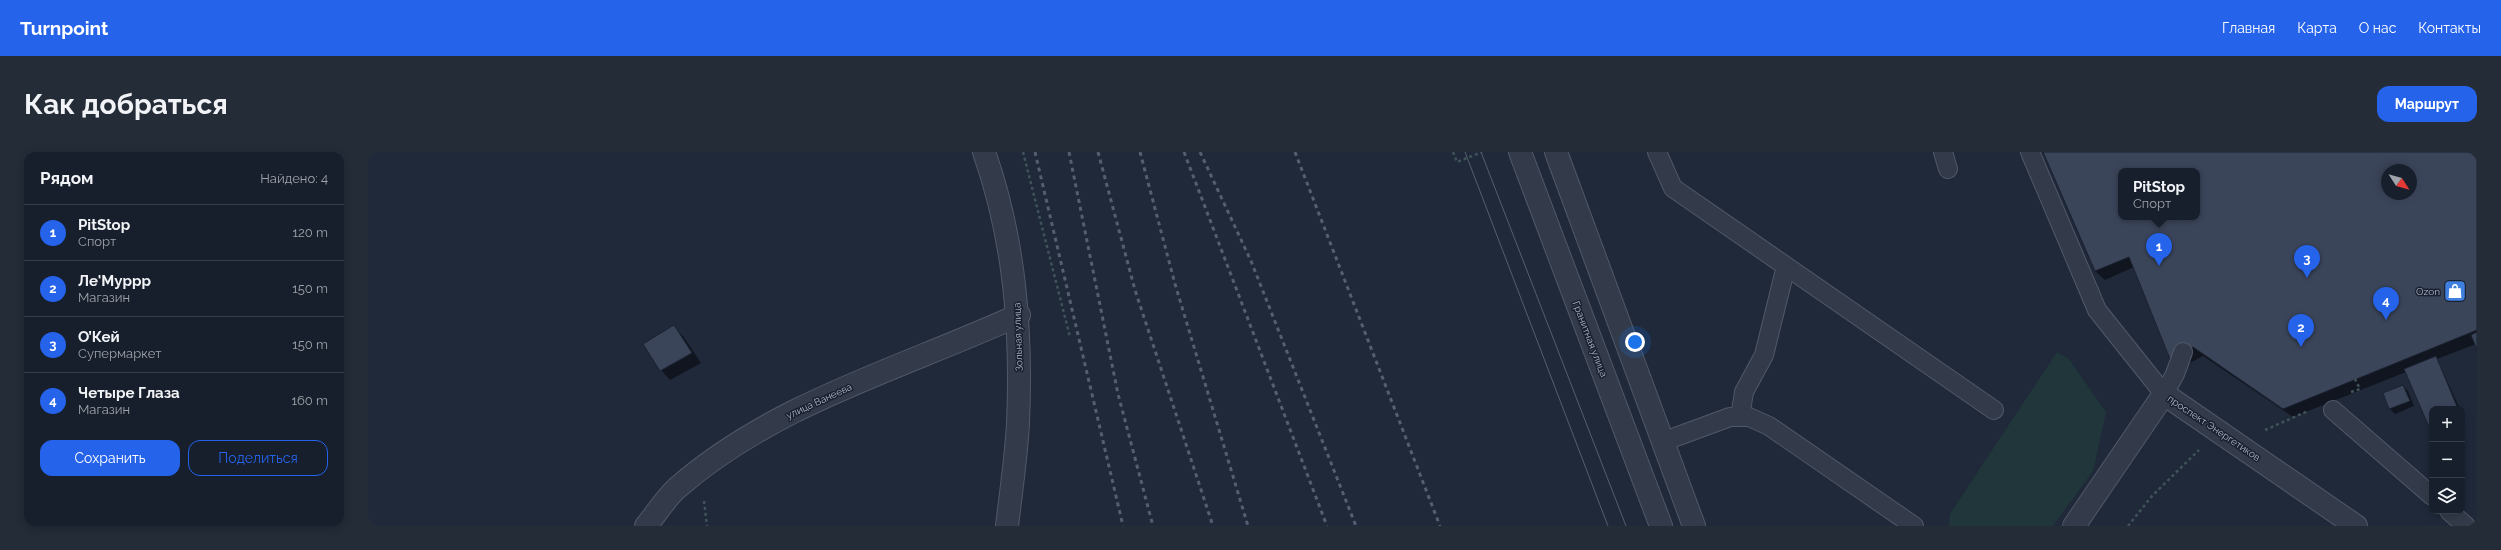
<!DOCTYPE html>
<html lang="ru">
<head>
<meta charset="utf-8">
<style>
  body { margin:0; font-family:Raleway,sans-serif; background:#242c38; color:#f1f3f6 }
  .controls { position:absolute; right:12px; bottom:12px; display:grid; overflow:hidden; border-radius:8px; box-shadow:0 2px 10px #0003 }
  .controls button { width:36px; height:36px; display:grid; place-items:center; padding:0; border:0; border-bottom:1px solid #363d48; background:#171f2c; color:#f1f3f6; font:20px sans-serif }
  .compass { position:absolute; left:2013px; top:12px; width:36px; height:36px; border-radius:50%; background:#171f2c; box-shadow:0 2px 10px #0003; rotate:126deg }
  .you { position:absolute; left:1267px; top:190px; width:14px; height:14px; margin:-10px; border:3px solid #fff; border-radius:50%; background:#1a73e8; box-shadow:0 0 0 6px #1a73e833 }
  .badge { display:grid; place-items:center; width:26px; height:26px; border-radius:50%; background:#2563eb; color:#fff; font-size:13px; font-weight:700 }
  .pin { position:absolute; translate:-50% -33px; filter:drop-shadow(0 1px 2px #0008) }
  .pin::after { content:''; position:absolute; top:21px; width:14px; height:12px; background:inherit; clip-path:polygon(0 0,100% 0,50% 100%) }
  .popup { position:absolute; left:1750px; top:16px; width:82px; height:52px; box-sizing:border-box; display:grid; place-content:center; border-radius:8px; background:#171f2c; filter:drop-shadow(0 1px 3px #0005); font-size:13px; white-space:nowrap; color:#9ea2a9 }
  .popup b { font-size:15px; color:#f1f3f6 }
  .popup::after { content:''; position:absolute; left:50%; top:100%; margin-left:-8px; border:8px solid transparent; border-top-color:#171f2c }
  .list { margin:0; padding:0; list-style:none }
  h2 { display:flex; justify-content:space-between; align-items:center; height:52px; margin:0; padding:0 16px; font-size:17px }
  h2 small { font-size:13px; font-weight:400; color:#9ea2a9 }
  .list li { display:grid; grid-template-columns:26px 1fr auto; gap:12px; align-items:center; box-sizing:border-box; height:56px; padding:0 16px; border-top:1px solid #363d48 }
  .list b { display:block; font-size:15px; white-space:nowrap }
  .list p { margin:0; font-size:13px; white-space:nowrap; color:#9ea2a9 }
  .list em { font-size:13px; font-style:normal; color:#9ea2a9 }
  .actions { display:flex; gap:8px; padding:12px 16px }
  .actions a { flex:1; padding:9px 0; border:1px solid #2563eb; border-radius:12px; text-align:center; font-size:14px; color:#2563eb }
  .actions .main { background:#2563eb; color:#fff }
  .icon { flex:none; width:22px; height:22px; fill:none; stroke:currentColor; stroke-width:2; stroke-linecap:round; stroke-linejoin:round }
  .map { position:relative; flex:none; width:2109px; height:374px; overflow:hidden; border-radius:12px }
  header { display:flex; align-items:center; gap:24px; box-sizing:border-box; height:56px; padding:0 20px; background:#2563eb; color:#fff }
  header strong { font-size:19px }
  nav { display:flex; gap:22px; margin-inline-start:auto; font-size:14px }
  .intro { display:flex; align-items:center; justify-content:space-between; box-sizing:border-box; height:96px; padding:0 24px }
  h1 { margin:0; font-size:28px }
  .button { padding:10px 18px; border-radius:12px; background:#2563eb; color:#fff; font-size:14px; font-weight:700 }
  main { display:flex; gap:24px; padding:0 24px }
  aside { flex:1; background:#171f2c; border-radius:12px; box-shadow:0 2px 10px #0003 }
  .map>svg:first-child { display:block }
  .green { fill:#21363b }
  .shadow { fill:#0007; fill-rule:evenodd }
  .building { fill:#3b455a; stroke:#1b2231; fill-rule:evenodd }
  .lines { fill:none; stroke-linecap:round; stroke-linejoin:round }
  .service-casing { stroke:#515868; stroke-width:20 }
  .minor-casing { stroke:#515868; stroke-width:24 }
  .tertiary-casing { stroke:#515868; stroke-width:24 }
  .path { stroke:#3f5358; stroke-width:2.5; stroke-dasharray:3 3; stroke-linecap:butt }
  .service { stroke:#333b4a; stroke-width:18 }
  .minor { stroke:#333b4a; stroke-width:22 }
  .tertiary { stroke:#333b4a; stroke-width:22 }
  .tram { stroke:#555e72; stroke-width:1 }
  .rail { stroke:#555e72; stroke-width:3; stroke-dasharray:4 4; stroke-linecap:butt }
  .labels { text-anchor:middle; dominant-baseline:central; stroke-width:3; stroke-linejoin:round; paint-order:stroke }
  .poi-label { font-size:10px; fill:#aeb5c7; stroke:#19202f; text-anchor:end }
  .street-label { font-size:10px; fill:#aeb5c7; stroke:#19202f }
</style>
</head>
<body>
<header>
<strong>Turnpoint</strong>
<nav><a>Главная</a><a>Карта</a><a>О нас</a><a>Контакты</a></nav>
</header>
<div class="intro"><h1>Как добраться</h1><a class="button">Маршрут</a></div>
<main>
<aside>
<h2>Рядом<small>Найдено: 4</small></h2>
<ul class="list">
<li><span class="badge">1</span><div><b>PitStop</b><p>Спорт</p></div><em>120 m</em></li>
<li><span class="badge">2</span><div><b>Ле'Муррр</b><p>Магазин</p></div><em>150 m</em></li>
<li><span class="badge">3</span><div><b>О’Кей</b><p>Супермаркет</p></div><em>150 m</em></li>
<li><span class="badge">4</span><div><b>Четыре Глаза</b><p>Магазин</p></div><em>160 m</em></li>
</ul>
<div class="actions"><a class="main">Сохранить</a><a>Поделиться</a></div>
</aside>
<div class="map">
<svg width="2109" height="374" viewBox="0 0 2109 374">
  <rect width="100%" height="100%" fill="#1f293a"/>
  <path class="green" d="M 1689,200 L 1700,206 L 1738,260 L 1725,319 L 1685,374 L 1581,374 L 1582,362 Z"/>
  <path class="shadow" d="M 1676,0 L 2109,0 L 2109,195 L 2108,192 L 2069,207 L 2092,257 L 2064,257 L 2064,277 L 2038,220 L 1925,265 L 1835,204 L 1812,216 L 1802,207 L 1766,115 L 1737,128 L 1727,119 ZM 2019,18 L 2043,18 L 2043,42 L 2019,42 ZM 1753,19 L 1829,19 L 1829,65 L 1753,65 Z
    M 305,175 L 315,184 L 333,211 L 302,228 L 293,218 Z
    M 2035,234 L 2040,239 L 2046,254 L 2027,262 L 2022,257 L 2016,242 Z"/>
  <path class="building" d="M 1675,0 L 2109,0 L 2109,178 L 1915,257 L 1825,195 L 1802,207 L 1761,105 L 1727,119 ZM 2019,18 L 2043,18 L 2043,42 L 2019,42 ZM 1753,19 L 1829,19 L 1829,65 L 1753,65 Z
    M 306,173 L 324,201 L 292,219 L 275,192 Z
    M 2109,180 L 2109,198 L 2103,183 Z
    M 2068,204 L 2090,257 L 2064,257 L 2064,274 L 2061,275 L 2036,217 Z
    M 2035,233 L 2042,249 L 2021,257 L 2015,241 Z"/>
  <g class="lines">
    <g class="service-casing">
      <path id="service" d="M 1289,0 L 1305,36 L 1626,258
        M 1575,0 L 1580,17
        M 1662,0 L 1729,158 L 1796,242 L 1807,222 L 1815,200
        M 1965,258 L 2064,344
        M 1372,265 L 1376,240 L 1396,203 L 1418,114
        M 1294,290 L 1362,265 L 1381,265 L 1401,274 L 1546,374
        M 2081,359 L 2098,374"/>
    </g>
    <g class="minor-casing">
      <path id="minor" d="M 1706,374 L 1796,242 L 1988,374"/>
    </g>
    <g class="tertiary-casing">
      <path id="tertiary" d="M 616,0 C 647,88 654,179 650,272 C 648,306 643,340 639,374
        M 1152,0 L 1293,374
        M 1188,0 L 1326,374
        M 278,374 C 288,362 297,347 309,336 C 406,251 535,216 651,163"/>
    </g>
    <path class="path" d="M 655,0 L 702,185
      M 1085,0 L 1089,10 L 1114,0
      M 1983,240 L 1992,237 L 1987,227
      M 1897,278 L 1940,259
      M 336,349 L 339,374
      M 1760,374 L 1784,344 L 1831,298"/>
    <use href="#service" class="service"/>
    <use href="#minor" class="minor"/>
    <use href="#tertiary" class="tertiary"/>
    <path class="tram" d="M 1097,0 L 1240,374
      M 1113,0 L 1258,374"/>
    <path class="rail" d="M 667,0 L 755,374
      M 701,0 L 750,242 L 785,374
      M 730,0 L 767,138 L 845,374
      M 772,0 L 807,132 L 880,374
      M 816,0 L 959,374
      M 832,0 L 883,109 L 988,374
      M 927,0 L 1072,374"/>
  </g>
  <defs>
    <g id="shop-square" transform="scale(1.15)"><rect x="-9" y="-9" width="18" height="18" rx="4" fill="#3f7fe0" stroke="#19202f"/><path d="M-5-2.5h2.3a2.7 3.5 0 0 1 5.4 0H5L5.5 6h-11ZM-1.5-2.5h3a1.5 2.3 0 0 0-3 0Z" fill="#fff"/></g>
  </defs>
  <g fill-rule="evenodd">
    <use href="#shop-square" x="2087" y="139"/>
  </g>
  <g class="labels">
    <g class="poi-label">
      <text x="2072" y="139">Ozon</text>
    </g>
    <g class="street-label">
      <text transform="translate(650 185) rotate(-92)">Зольная улица</text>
      <text transform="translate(1222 187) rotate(69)">Гранитная улица</text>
      <text transform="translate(451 249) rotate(-25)">улица Ванеева</text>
      <text transform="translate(1846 276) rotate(34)">проспект Энергетиков</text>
    </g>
  </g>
</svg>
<div class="controls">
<button>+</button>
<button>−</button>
<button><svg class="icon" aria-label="layers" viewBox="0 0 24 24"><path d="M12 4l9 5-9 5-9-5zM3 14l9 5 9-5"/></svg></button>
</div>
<svg class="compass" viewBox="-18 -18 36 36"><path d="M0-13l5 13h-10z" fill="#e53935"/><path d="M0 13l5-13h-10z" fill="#9ea2a9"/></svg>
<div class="you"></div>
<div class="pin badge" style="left:1791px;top:114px">1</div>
<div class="popup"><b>PitStop</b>Спорт</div>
<div class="pin badge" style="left:1933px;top:195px">2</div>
<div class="pin badge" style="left:1939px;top:126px">3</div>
<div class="pin badge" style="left:2018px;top:168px">4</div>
</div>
</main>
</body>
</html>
